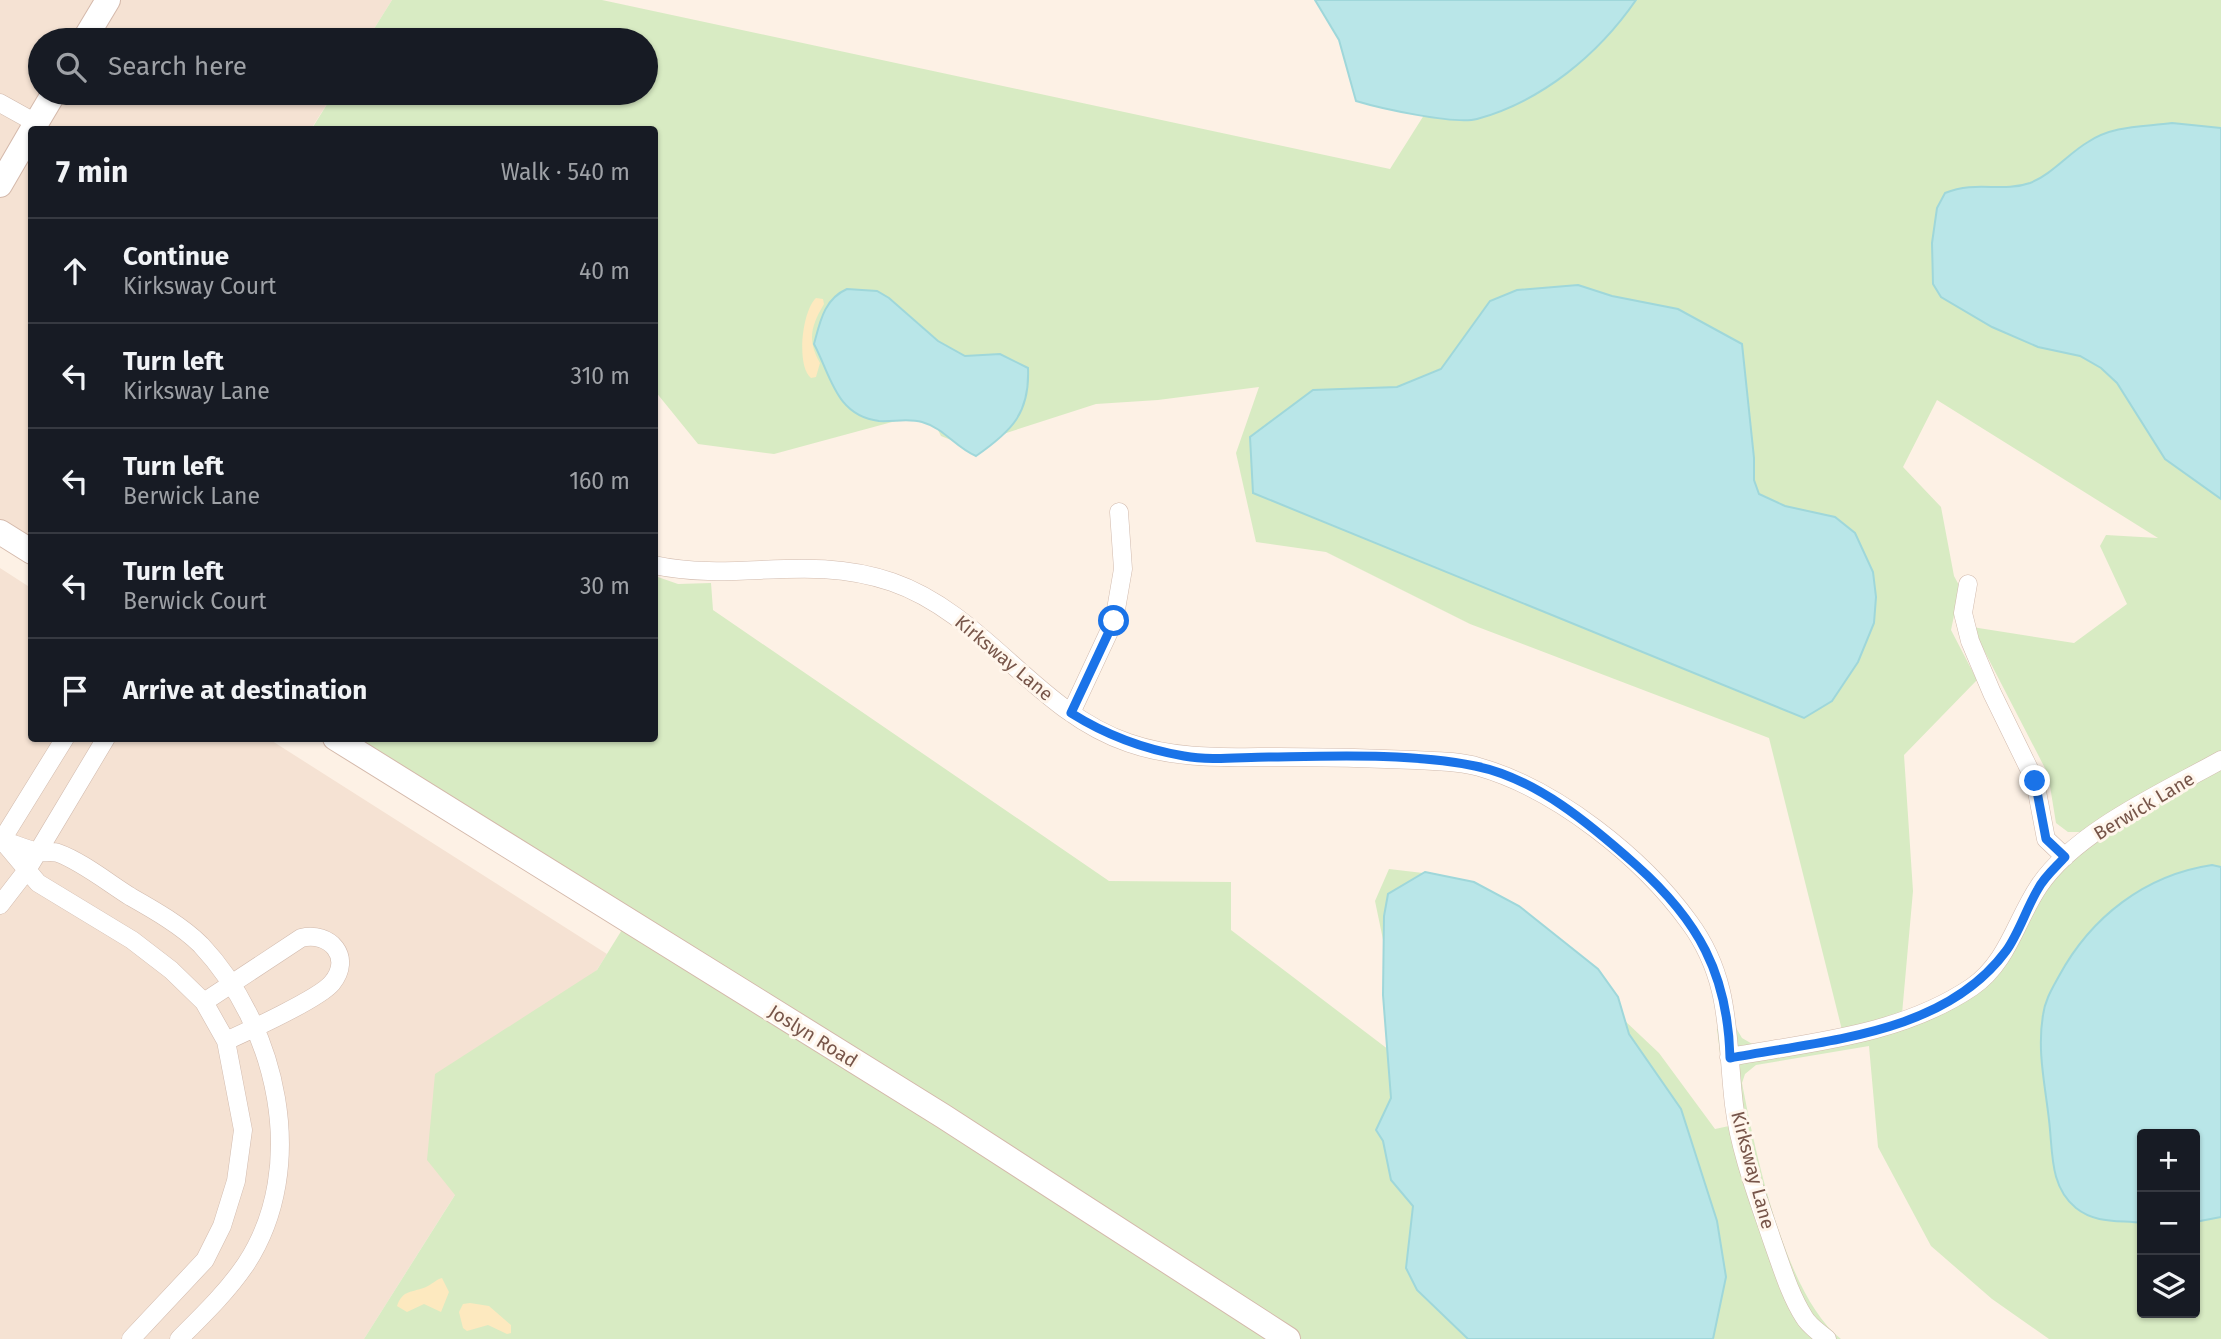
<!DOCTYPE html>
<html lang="en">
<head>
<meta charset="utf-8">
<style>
  body { margin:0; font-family:"Fira Sans",sans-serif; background:#20242c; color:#f1f3f6 }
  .controls { position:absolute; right:21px; bottom:21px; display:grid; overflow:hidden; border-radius:7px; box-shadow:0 2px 5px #0004 }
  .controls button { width:63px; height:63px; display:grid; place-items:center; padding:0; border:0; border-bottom:2px solid #363941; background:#171b24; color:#f1f3f6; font:35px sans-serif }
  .stop { position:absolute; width:21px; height:21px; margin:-16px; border:5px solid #1a73e8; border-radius:50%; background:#fff }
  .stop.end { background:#1a73e8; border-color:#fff; box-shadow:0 2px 7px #0008 }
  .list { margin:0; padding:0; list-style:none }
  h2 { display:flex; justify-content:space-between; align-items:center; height:91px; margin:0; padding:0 28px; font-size:30px }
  h2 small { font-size:23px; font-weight:400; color:#9ea1a6 }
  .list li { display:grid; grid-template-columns:46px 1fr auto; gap:21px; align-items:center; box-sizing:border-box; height:105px; padding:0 28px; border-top:2px solid #363941 }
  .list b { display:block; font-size:26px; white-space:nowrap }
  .list p { margin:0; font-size:23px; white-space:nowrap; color:#9ea1a6 }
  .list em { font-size:23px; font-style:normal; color:#9ea1a6 }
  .icon { flex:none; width:38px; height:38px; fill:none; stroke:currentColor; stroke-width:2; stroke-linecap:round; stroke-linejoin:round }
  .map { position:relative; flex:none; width:2221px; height:1339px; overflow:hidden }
  .search { position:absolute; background:#171b24; box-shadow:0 2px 5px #0004; left:28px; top:28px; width:630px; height:77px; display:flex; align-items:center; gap:18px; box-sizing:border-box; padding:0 24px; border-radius:38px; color:#9ea1a6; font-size:26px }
  .panel { position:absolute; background:#171b24; box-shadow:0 2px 5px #0004; left:28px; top:126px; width:630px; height:616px; border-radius:7px }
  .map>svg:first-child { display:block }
  .residential { fill:#f5e2d3 }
  .green { fill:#d8ebc3; fill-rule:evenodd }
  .sand { fill:#fde9bf }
  .water { fill:#b9e6e8; stroke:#9fd7da; stroke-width:2 }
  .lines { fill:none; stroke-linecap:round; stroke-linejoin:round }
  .street-casing { stroke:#d1baad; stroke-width:19 }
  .secondary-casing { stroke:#d4b9ab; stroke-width:26 }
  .street { stroke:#fff; stroke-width:18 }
  .secondary { stroke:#fff; stroke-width:24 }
  .route { stroke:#1a73e8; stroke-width:9 }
  .labels { text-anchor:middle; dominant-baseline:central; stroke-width:6; stroke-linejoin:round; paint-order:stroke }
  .street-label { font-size:19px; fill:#775549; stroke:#fff6ec }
</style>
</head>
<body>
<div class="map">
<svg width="2221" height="1339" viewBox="0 0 2221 1339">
  <rect width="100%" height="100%" fill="#fdf1e5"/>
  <path class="residential" d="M 0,0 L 392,0 L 367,40 L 40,40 L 40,93 L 334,93 L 311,129 L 32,130 L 31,542 L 0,526 Z
    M 0,568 L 31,588 L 32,738 L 269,739 L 607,954 L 364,1339 L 0,1339 Z"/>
  <path class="green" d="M 392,0 L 602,0 L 1390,169 L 1455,66 L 1352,0 L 2221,0 L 2221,1339 L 2049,1339 L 1992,1299 L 1931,1246 L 1878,1147 L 1869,1046 L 1756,1065 L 1745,1074 L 1742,1083 C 1755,1151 1785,1296 1841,1339 L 364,1339 L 455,1195 L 427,1160 L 435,1074 L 597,970 L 633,912 L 353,739 L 654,738 L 655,576 L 678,584 L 711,583 L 713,610 L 1109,881 L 1231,882 L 1231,930 L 1397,1056 L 1398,1012 L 1375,901 L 1389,869 L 1440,875 L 1588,986 L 1659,1053 L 1715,1129 L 1729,1126 L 1717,1029 L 1735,1026 L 1742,1038 L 1754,1045 L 1842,1030 L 1769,738 L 1470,624 L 1326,552 L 1256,542 L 1236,453 L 1259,387 L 1158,400 L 1096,404 L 966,446 L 941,436 L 929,412 L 774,454 L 698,444 L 655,391 L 654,130 L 311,130 L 334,93 L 646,93 L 646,40 L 367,40 ZM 1937,400 L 2158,538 L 2106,535 L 2100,546 L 2127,604 L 2074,643 L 1972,627 L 2048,774 L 2056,823 L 2068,832 L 2081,832 L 2055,854 L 1999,947 C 1990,955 1986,963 1979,972 C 1964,990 1924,1008 1902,1014 L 1913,891 L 1904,755 L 1977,680 L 1951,630 L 1960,587 L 1954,576 L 1941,507 L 1903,467 ZM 2142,1134 L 2195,1134 L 2195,1313 L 2142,1313 Z"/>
  <path class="sand" d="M 816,298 L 823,299 L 824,304 C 811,326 807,340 820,363 L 816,377 L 811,378 C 796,366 802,311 816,298 Z
    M 442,1278 L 449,1292 L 441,1312 L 424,1304 L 407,1312 L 397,1306 C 403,1289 412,1293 426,1287 C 433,1284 435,1280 442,1278 Z
    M 470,1303 L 489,1306 L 511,1325 L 511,1333 L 507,1334 L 488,1325 L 467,1331 L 463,1328 L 459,1312 L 463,1304 Z"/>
  <path class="water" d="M 1315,0 L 1636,0 C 1598,55 1542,101 1477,119 C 1455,125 1379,108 1356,101 L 1339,40 Z
    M 2172,123 L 2221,128 L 2221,499 L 2165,459 L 2117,383 L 2101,368 L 2080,356 L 2038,347 L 1992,327 L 1941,297 L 1933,284 L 1932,243 L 1937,208 L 1945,193 C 1977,180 2001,193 2030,183 C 2051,175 2069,153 2088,142 C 2113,125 2143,127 2172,123 Z
    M 1578,285 L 1612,296 L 1678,309 L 1742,344 L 1754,458 L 1754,480 L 1759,494 L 1785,506 L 1835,517 L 1855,533 L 1873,572 L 1876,597 L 1874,623 L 1858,662 L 1832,701 L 1804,718 L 1253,493 L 1250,437 L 1313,390 L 1397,387 L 1441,369 L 1490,301 L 1517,290 Z
    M 847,289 L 877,291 L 889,298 L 938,341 L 965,356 L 1000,354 L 1028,368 C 1030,413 1012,431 976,456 C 956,448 944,428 922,422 C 908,418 893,422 879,421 C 836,416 831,376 814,344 C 820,322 824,299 847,289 Z
    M 2212,865 L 2221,867 L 2221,1217 L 2195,1222 L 2195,1134 L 2142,1134 L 2142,1223 C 2119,1220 2096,1224 2076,1208 C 2049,1186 2053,1151 2049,1120 C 2045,1084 2037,1051 2043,1015 C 2045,1000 2052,989 2059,976 C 2091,917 2145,875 2212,865 Z
    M 1425,872 L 1474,882 L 1519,906 L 1598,969 L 1618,997 L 1629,1034 L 1681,1109 L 1717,1221 L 1726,1277 L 1713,1339 L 1468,1339 L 1417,1290 L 1406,1268 L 1413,1206 L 1391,1180 L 1383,1141 L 1376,1130 L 1391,1098 L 1383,995 L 1384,916 L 1388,894 Z"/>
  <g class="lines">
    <g class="street-casing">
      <path id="street" d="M 0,103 L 36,123
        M 654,565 C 737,583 807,553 892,582 C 985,614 1036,712 1129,743 C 1178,760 1228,757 1279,757 C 1325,757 1370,758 1415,760 C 1436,761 1459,761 1479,767 C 1556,789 1642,857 1689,922 C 1732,980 1726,1037 1734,1105 C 1740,1152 1758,1198 1773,1243 C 1782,1268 1790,1295 1804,1317 C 1809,1326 1819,1332 1827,1339
        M 1968,584 L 1963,613 L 1970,641 L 1992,693 L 2035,781 L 2046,839 L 2065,857
        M 1071,713 L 1114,621 L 1123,569 L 1119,512
        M 2,840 C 14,844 26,849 37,852 C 44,853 52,851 58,853 C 81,861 110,884 131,897 C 154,910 182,926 201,945 C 277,1026 310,1166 246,1264 C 227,1292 203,1315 179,1339
        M 2,840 L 38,883 L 132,940 L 171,970 L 204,1002 L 226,1041 L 243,1130 L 236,1181 L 222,1226 L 205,1260 L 131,1339
        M 0,843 L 65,738
        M 0,905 L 27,870 L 106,738
        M 204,1002 L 301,938 C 330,931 353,957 332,983 C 320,998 246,1032 226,1041
        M 1729,1057 C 1812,1042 1901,1035 1972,987 C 2008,962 2016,920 2039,886 C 2076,831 2164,792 2221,760"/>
    </g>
    <g class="secondary-casing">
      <path id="secondary" d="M 84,40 L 108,0
        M 32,130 L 54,93
        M 0,185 L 32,130
        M 0,532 L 32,552
        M 335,738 L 943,1116 L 1288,1339"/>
    </g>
    <use href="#street" class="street"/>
    <use href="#secondary" class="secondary"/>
  </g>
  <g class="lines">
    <path class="route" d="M 1114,621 L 1071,713 C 1106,735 1143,749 1184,756 C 1211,761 1241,757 1269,757 C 1334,756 1412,753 1475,766 C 1536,778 1591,825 1636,865 C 1698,920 1728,974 1730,1058 C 1824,1040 1944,1035 2006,951 C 2019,933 2026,909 2038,889 C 2044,877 2056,867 2065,857 L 2046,839 L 2035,781"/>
  </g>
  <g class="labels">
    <g class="street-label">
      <text transform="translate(1004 658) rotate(40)">Kirksway Lane</text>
      <text transform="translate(2144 806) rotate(-31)">Berwick Lane</text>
      <text transform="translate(813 1036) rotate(32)">Joslyn Road</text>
      <text transform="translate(1753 1170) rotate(75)">Kirksway Lane</text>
    </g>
  </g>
</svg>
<div class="controls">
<button>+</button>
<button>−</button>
<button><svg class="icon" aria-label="layers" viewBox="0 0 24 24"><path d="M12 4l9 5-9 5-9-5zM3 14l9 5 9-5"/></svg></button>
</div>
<div class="stop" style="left:1114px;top:621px"></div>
<div class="stop end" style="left:2035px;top:781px"></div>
<div class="search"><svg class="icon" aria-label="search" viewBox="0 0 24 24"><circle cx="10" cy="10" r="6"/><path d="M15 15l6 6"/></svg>Search here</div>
<section class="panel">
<h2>7 min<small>Walk · 540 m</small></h2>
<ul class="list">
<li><svg class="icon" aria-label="ahead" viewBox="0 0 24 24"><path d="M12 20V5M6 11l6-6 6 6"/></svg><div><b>Continue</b><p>Kirksway Court</p></div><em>40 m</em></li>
<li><svg class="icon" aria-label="left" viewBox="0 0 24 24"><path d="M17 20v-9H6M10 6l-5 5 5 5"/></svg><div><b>Turn left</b><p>Kirksway Lane</p></div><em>310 m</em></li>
<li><svg class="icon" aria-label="left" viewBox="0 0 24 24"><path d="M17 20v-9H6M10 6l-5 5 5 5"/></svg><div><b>Turn left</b><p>Berwick Lane</p></div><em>160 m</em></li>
<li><svg class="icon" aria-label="left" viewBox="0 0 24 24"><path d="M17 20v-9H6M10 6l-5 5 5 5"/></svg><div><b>Turn left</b><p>Berwick Court</p></div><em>30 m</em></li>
<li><svg class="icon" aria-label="arrive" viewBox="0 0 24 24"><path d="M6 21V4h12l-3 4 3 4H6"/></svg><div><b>Arrive at destination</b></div></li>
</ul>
</section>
</div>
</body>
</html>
